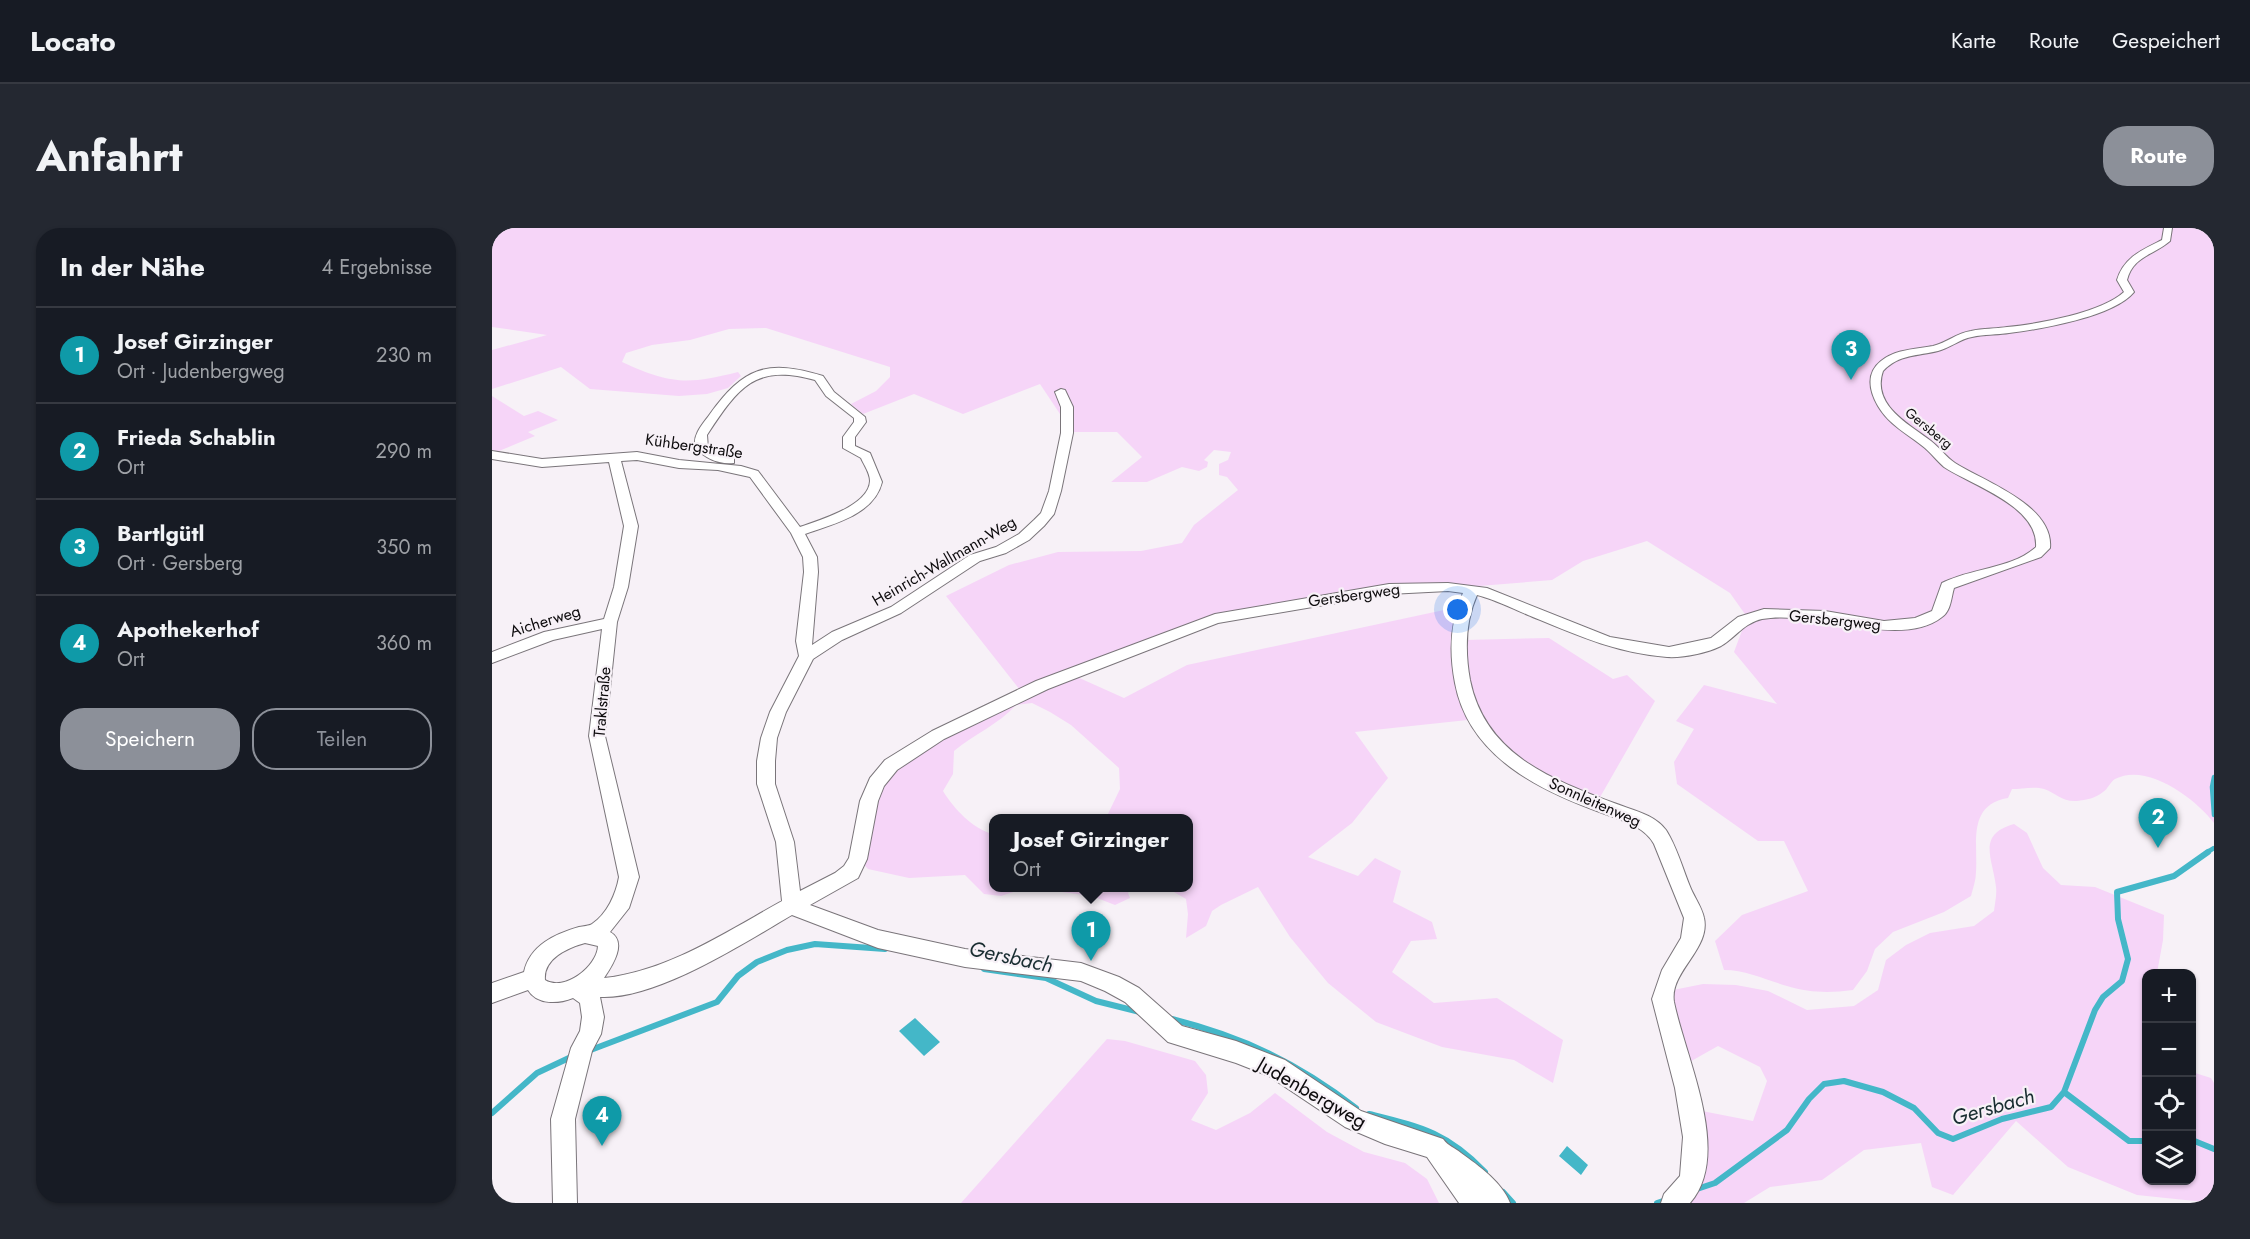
<!DOCTYPE html>
<html lang="de">
<head>
<meta charset="utf-8">
<style>
  body { margin:0; font-family:Jost,sans-serif; background:#242831; color:#f1f3f6 }
  .controls { position:absolute; right:18px; bottom:18px; display:grid; overflow:hidden; border-radius:12px; box-shadow:0 2px 4px #0004 }
  .controls button { width:54px; height:54px; display:grid; place-items:center; padding:0; border:0; border-bottom:2px solid #363941; background:#171b24; color:#f1f3f6; font:30px sans-serif }
  .you { position:absolute; left:966px; top:382px; width:21px; height:21px; margin:-15px; border:4px solid #fff; border-radius:50%; background:#1a73e8; box-shadow:0 0 0 9px #1a73e833 }
  .badge { display:grid; place-items:center; width:39px; height:39px; border-radius:50%; background:#8c9099; color:#fff; font-size:20px; font-weight:700 }
  .pin { position:absolute; translate:-50% -50px; filter:drop-shadow(0 2px 3px #0008) }
  .pin::after { content:''; position:absolute; top:32px; width:21px; height:18px; background:inherit; clip-path:polygon(0 0,100% 0,50% 100%) }
  .popup { position:absolute; left:497px; top:586px; width:204px; height:78px; box-sizing:border-box; display:grid; place-content:center; border-radius:12px; background:#171b24; filter:drop-shadow(0 2px 4px #0005); font-size:20px; white-space:nowrap; color:#9ea1a6 }
  .popup b { font-size:22px; color:#f1f3f6 }
  .popup::after { content:''; position:absolute; left:50%; top:100%; margin-left:-12px; border:12px solid transparent; border-top-color:#171b24 }
  .list { margin:0; padding:0; list-style:none }
  h2 { display:flex; justify-content:space-between; align-items:center; height:78px; margin:0; padding:0 24px; font-size:26px }
  h2 small { font-size:20px; font-weight:400; color:#9ea1a6 }
  .list li { display:grid; grid-template-columns:39px 1fr auto; gap:18px; align-items:center; box-sizing:border-box; height:96px; padding:0 24px; border-top:2px solid #363941 }
  .list b { display:block; font-size:22px; white-space:nowrap }
  .list p { margin:0; font-size:20px; white-space:nowrap; color:#9ea1a6 }
  .list em { font-size:20px; font-style:normal; color:#9ea1a6 }
  .actions { display:flex; gap:12px; padding:18px 24px }
  .actions a { flex:1; padding:14px 0; border:2px solid #8c9099; border-radius:24px; text-align:center; font-size:21px; color:#8c9099 }
  .actions .main { background:#8c9099; color:#fff }
  .icon { flex:none; width:33px; height:33px; fill:none; stroke:currentColor; stroke-width:2; stroke-linecap:round; stroke-linejoin:round }
  .map { position:relative; flex:none; width:1722px; height:975px; overflow:hidden; border-radius:24px }
  header { display:flex; align-items:center; gap:36px; box-sizing:border-box; height:84px; padding:0 30px; background:#171b24; border-bottom:2px solid #363941 }
  header strong { font-size:28px }
  nav { display:flex; gap:33px; margin-inline-start:auto; font-size:21px }
  .intro { display:flex; align-items:center; justify-content:space-between; box-sizing:border-box; height:144px; padding:0 36px }
  h1 { margin:0; font-size:42px }
  .button { padding:15px 27px; border-radius:24px; background:#8c9099; color:#fff; font-size:21px; font-weight:700 }
  main { display:flex; gap:36px; padding:0 36px }
  aside { flex:1; background:#171b24; border-radius:24px; box-shadow:0 2px 4px #0004 }
  .map>svg:first-child { display:block }
  .green { fill:#f6d5f8 }
  .water { fill:#44b7c8 }
  .lines { fill:none; stroke-linecap:round; stroke-linejoin:round }
  .stream-far1 { stroke:#44b7c8; stroke-width:4.5 }
  .stream { stroke:#44b7c8; stroke-width:6 }
  .minor-casing { stroke:#7a757a; stroke-width:2 }
  .minor { fill:#fff; fill-rule:evenodd }
  .labels { text-anchor:middle; dominant-baseline:central; stroke-width:4.5; stroke-linejoin:round; paint-order:stroke }
  .far-street-label { font-size:14px; fill:#0d0b0d; stroke:#f7f1f7 }
  .street-label { font-size:16px; fill:#0d0b0d; stroke:#f7f1f7 }
  .near-street-label { font-size:20px; fill:#0d0b0d; stroke:#f7f1f7 }
  .near-water-label { font-size:21px; font-style:italic; fill:#192d31; stroke:#f7f1f7 }
</style>
</head>
<body>
<header>
<strong>Locato</strong>
<nav><a>Karte</a><a>Route</a><a>Gespeichert</a></nav>
</header>
<div class="intro"><h1>Anfahrt</h1><a class="button">Route</a></div>
<main>
<aside>
<h2>In der Nähe<small>4 Ergebnisse</small></h2>
<ul class="list">
<li><span class="badge" style="background:#0f9aa8">1</span><div><b>Josef Girzinger</b><p>Ort · Judenbergweg</p></div><em>230 m</em></li>
<li><span class="badge" style="background:#0f9aa8">2</span><div><b>Frieda Schablin</b><p>Ort</p></div><em>290 m</em></li>
<li><span class="badge" style="background:#0f9aa8">3</span><div><b>Bartlgütl</b><p>Ort · Gersberg</p></div><em>350 m</em></li>
<li><span class="badge" style="background:#0f9aa8">4</span><div><b>Apothekerhof</b><p>Ort</p></div><em>360 m</em></li>
</ul>
<div class="actions"><a class="main">Speichern</a><a>Teilen</a></div>
</aside>
<div class="map">
<svg width="1722" height="975" viewBox="0 0 1722 975">
  <rect width="100%" height="100%" fill="#f7f1f7"/>
  <path class="green" d="M 0,0 L 1722,0 L 1722,595 C 1704,571 1655,534 1623,551 C 1618,554 1616,561 1611,564 C 1604,570 1594,572 1585,573 C 1570,574 1564,565 1552,561 C 1543,558 1529,561 1520,561 L 1516,570 C 1475,577 1486,615 1484,644 C 1484,652 1481,660 1479,668 L 1452,684 L 1401,704 L 1383,721 L 1375,743 L 1361,762 C 1338,765 1318,765 1295,758 C 1274,752 1254,742 1232,742 L 1223,713 L 1250,687 L 1316,663 L 1292,613 L 1266,613 L 1185,556 L 1182,534 L 1202,501 L 1184,493 L 1212,457 L 1285,476 L 1242,424 L 1255,389 L 1238,365 L 1155,313 L 1091,333 L 1060,352 L 987,358 L 943,357 L 867,364 L 735,384 L 574,444 L 632,470 L 695,437 L 966,379 L 972,412 L 1057,410 L 1121,451 L 1135,447 L 1163,473 L 1107,571 L 1077,560 L 1023,530 L 985,491 L 863,504 L 896,550 L 860,595 L 816,629 L 866,648 L 883,630 L 909,643 L 901,674 L 940,694 L 945,711 L 919,713 L 900,744 L 942,775 L 1005,770 L 1071,812 L 1061,855 L 1022,832 L 950,819 L 884,794 L 836,755 L 798,709 L 766,659 L 729,677 L 720,683 L 714,698 L 694,710 L 696,686 L 694,671 L 675,660 L 696,660 L 696,590 L 614,590 L 628,561 L 627,540 L 579,497 L 558,484 L 540,475 L 524,477 C 506,497 482,506 462,523 L 461,546 L 451,563 C 462,581 481,601 501,606 L 502,660 L 534,660 L 509,668 L 492,666 L 473,647 L 417,650 L 376,641 L 359,623 C 363,601 364,575 375,556 C 392,527 495,476 528,462 L 454,368 L 517,337 L 566,324 L 649,323 L 690,315 L 702,297 L 746,262 L 735,249 L 727,247 L 727,236 L 736,232 L 739,224 L 722,222 L 712,232 L 716,234 L 715,239 L 707,243 L 690,239 L 655,254 L 619,254 L 650,229 L 625,204 L 580,204 L 548,156 L 471,186 L 422,166 L 371,186 L 359,176 L 384,163 L 398,149 L 398,139 L 274,100 L 237,101 L 198,112 L 160,117 L 134,125 L 130,134 C 178,156 195,157 246,144 L 249,148 L 236,160 L 215,166 L 187,168 L 98,161 L 69,139 L 0,161 L 0,122 L 55,107 L 0,99 Z
    M 0,168 L 32,188 L 46,183 L 66,192 L 36,204 L 43,208 L 7,223 L 0,222 Z
    M 1522,596 L 1535,605 L 1551,640 L 1569,657 L 1603,659 L 1672,687 L 1671,712 L 1665,745 L 1654,746 L 1654,952 L 1700,952 L 1700,844 L 1719,850 L 1722,855 L 1722,975 L 1645,967 L 1576,939 L 1524,893 L 1461,967 L 1440,959 L 1429,915 L 1372,922 L 1330,952 L 1278,959 L 1252,975 L 1196,975 L 1206,966 L 1209,911 L 1205,882 L 1261,893 L 1275,853 L 1268,839 L 1226,818 L 1194,836 L 1179,777 L 1181,762 L 1211,756 L 1244,757 L 1276,763 L 1315,782 L 1362,778 L 1386,762 L 1394,732 L 1414,717 L 1438,705 L 1482,698 L 1502,683 C 1503,675 1505,666 1504,659 C 1501,630 1484,607 1522,596 Z
    M 540,660 L 639,660 L 636,665 L 638,670 L 623,677 L 600,668 Z
    M 615,811 L 633,813 L 703,833 L 714,847 L 716,865 L 699,892 L 724,902 L 758,885 L 783,865 L 835,904 L 872,924 L 913,935 L 935,951 L 947,975 L 469,975 Z"/>
  <path class="water" d="M 423,790 L 448,814 L 432,828 L 407,803 Z
    M 1075,918 L 1096,937 L 1089,947 L 1067,928 Z"/>
  <g class="lines">
    <path class="stream-far1" d="M 1722,549 L 1720,559 L 1722,587
      M 1714,625 L 1722,620"/>
    <path class="stream" d="M 492,741 L 554,750 L 604,773 L 648,784
      M 680,791 C 751,809 806,835 864,880
      M 96,823 L 225,774 L 246,748 L 265,734 L 295,722 L 323,716 L 393,721
      M 1572,864 L 1637,913 L 1654,913
      M 0,885 L 45,845 L 79,829
      M 877,886 C 929,899 954,904 993,944
      M 1700,912 L 1722,921
      M 1202,962 L 1223,955 L 1295,902 L 1317,871 L 1332,856 L 1352,853 L 1391,864 L 1422,880 L 1446,905 L 1461,911 L 1510,891 L 1559,879 L 1572,864 L 1603,782 L 1611,769 L 1630,753 L 1636,731 L 1626,691 L 1625,664 L 1682,648 L 1716,624
      M 1011,964 L 1021,975
      M 1165,975 L 1174,972"/>
    <g class="minor-casing">
      <path id="minor" d="M 1672,0 L 1680,0 L 1678,13 C 1662,27 1641,28 1635,52 L 1642,64 C 1621,89 1549,101 1517,105 C 1505,107 1492,106 1480,109 C 1468,111 1458,120 1446,123 C 1426,128 1407,126 1391,143 C 1379,177 1417,196 1439,213 C 1447,219 1454,229 1463,235 C 1491,253 1562,277 1558,320 L 1549,329 L 1462,360 C 1459,370 1459,383 1450,389 C 1408,422 1322,381 1270,391 C 1252,395 1244,409 1229,418 C 1215,425 1191,430 1175,429 C 1124,425 1082,406 1036,387 C 1019,380 1002,371 985,367 C 973,394 973,424 978,452 C 993,526 1058,551 1122,575 C 1140,582 1162,586 1174,602 C 1185,619 1191,642 1199,661 C 1203,670 1210,680 1212,690 C 1219,721 1177,744 1182,774 C 1193,829 1241,926 1198,975 L 1169,975 L 1172,966 L 1188,948 L 1191,909 L 1183,860 L 1160,771 L 1170,742 L 1189,710 L 1192,690 L 1162,616 C 1152,598 1131,593 1113,586 C 1048,563 977,529 963,455 C 957,424 958,394 971,365 L 956,363 L 897,366 L 726,395 L 556,461 L 452,511 L 405,542 L 392,558 L 386,573 L 375,631 L 366,650 L 318,677 L 386,702 L 473,721 L 589,735 L 627,749 L 647,760 L 690,798 L 744,813 L 793,832 L 869,883 L 951,911 C 957,919 962,919 969,925 C 987,938 1010,954 1018,975 L 967,975 L 935,929 L 893,916 L 853,899 L 777,848 L 744,835 L 676,814 L 633,774 L 613,763 L 589,753 L 473,739 L 386,720 L 300,687 C 252,715 164,772 108,769 L 112,789 L 109,806 L 100,823 L 83,891 L 85,975 L 61,975 L 59,891 L 79,820 L 88,803 L 90,789 L 88,775 L 81,770 C 66,776 45,777 36,762 L 0,775 L 0,755 L 32,744 C 38,717 63,706 87,699 C 91,698 97,698 100,696 C 115,686 124,666 127,649 L 97,508 L 110,401 L 61,412 L 0,435 L 0,424 L 52,404 L 112,391 L 122,359 L 132,298 L 117,234 L 50,239 L 0,231 L 0,223 L 50,231 L 145,224 L 187,232 L 249,238 L 266,243 L 308,299 C 327,292 377,278 378,253 C 378,245 372,237 369,230 L 351,220 L 351,209 L 362,194 L 362,190 L 334,168 L 323,152 C 263,135 246,160 215,207 L 216,220 L 225,225 L 242,229 L 242,235 C 228,237 211,230 203,218 C 201,206 211,196 218,186 C 252,139 275,131 331,148 L 342,164 L 373,189 L 374,194 L 363,209 L 363,218 L 378,225 L 390,254 C 382,287 341,296 313,306 L 325,329 L 326,344 L 320,417 L 340,404 L 399,379 L 478,327 L 504,319 L 527,306 L 542,292 L 549,285 L 557,263 L 569,205 L 569,179 L 563,164 L 569,161 L 573,162 L 581,179 L 581,205 L 569,263 L 562,286 L 552,298 L 537,312 L 514,325 L 488,333 L 409,385 L 350,412 L 321,431 L 294,484 L 285,510 L 283,533 L 283,556 L 302,614 L 308,663 L 343,645 L 352,638 L 357,630 L 368,573 L 378,550 L 393,532 L 440,503 L 544,453 L 723,386 L 897,356 L 956,355 L 995,360 L 1118,409 L 1177,419 L 1219,410 L 1246,389 L 1272,381 L 1333,383 L 1392,393 L 1423,390 L 1440,383 L 1450,355 C 1479,340 1520,341 1544,319 C 1547,278 1479,257 1452,239 C 1445,233 1440,226 1433,220 C 1415,205 1398,198 1386,178 C 1377,162 1374,145 1389,133 C 1404,121 1424,121 1441,118 C 1454,115 1465,105 1479,103 C 1491,100 1503,101 1515,99 C 1546,96 1609,85 1632,64 L 1625,52 C 1632,29 1650,22 1670,12 ZM 145,232 L 187,240 L 226,242 L 258,249 L 299,305 L 311,329 L 312,344 L 304,413 L 307,428 L 278,484 L 269,510 L 265,533 L 265,556 L 284,614 L 290,673 C 234,704 176,743 112,750 C 120,738 136,714 118,704 L 137,680 L 147,649 L 113,508 L 125,394 L 136,359 L 146,298 L 129,233 ZM 93,715 L 106,718 C 105,739 72,764 53,752 C 51,731 75,720 93,715 Z"/>
    </g>
    <use href="#minor" class="minor"/>
  </g>
  <g class="labels">
    <g class="far-street-label">
      <text transform="translate(1437 200) rotate(39)">Gersberg</text>
    </g>
    <g class="street-label">
      <text transform="translate(202 218) rotate(8)">Kühbergstraße</text>
      <text transform="translate(452 333) rotate(-30)">Heinrich-Wallmann-Weg</text>
      <text transform="translate(862 367) rotate(-8)">Gersbergweg</text>
      <text transform="translate(1343 392) rotate(6)">Gersbergweg</text>
      <text transform="translate(53 393) rotate(-17)">Aicherweg</text>
      <text transform="translate(110 474) rotate(-85)">Traklstraße</text>
      <text transform="translate(1103 574) rotate(24)">Sonnleitenweg</text>
    </g>
    <g class="near-street-label">
      <text transform="translate(820 865) rotate(30)">Judenbergweg</text>
    </g>
    <g class="near-water-label">
      <text transform="translate(519 729) rotate(12)">Gersbach</text>
      <text transform="translate(1501 879) rotate(-16)">Gersbach</text>
    </g>
  </g>
</svg>
<div class="controls">
<button>+</button>
<button>−</button>
<button><svg class="icon" aria-label="locate" viewBox="0 0 24 24"><circle cx="12" cy="12" r="6"/><path d="M12 2v4M12 18v4M2 12h4M18 12h4"/></svg></button>
<button><svg class="icon" aria-label="layers" viewBox="0 0 24 24"><path d="M12 4l9 5-9 5-9-5zM3 14l9 5 9-5"/></svg></button>
</div>
<div class="you"></div>
<div class="pin badge" style="left:599px;top:733px;background:#0f9aa8">1</div>
<div class="popup"><b>Josef Girzinger</b>Ort</div>
<div class="pin badge" style="left:1666px;top:620px;background:#0f9aa8">2</div>
<div class="pin badge" style="left:1359px;top:152px;background:#0f9aa8">3</div>
<div class="pin badge" style="left:110px;top:918px;background:#0f9aa8">4</div>
</div>
</main>
</body>
</html>
